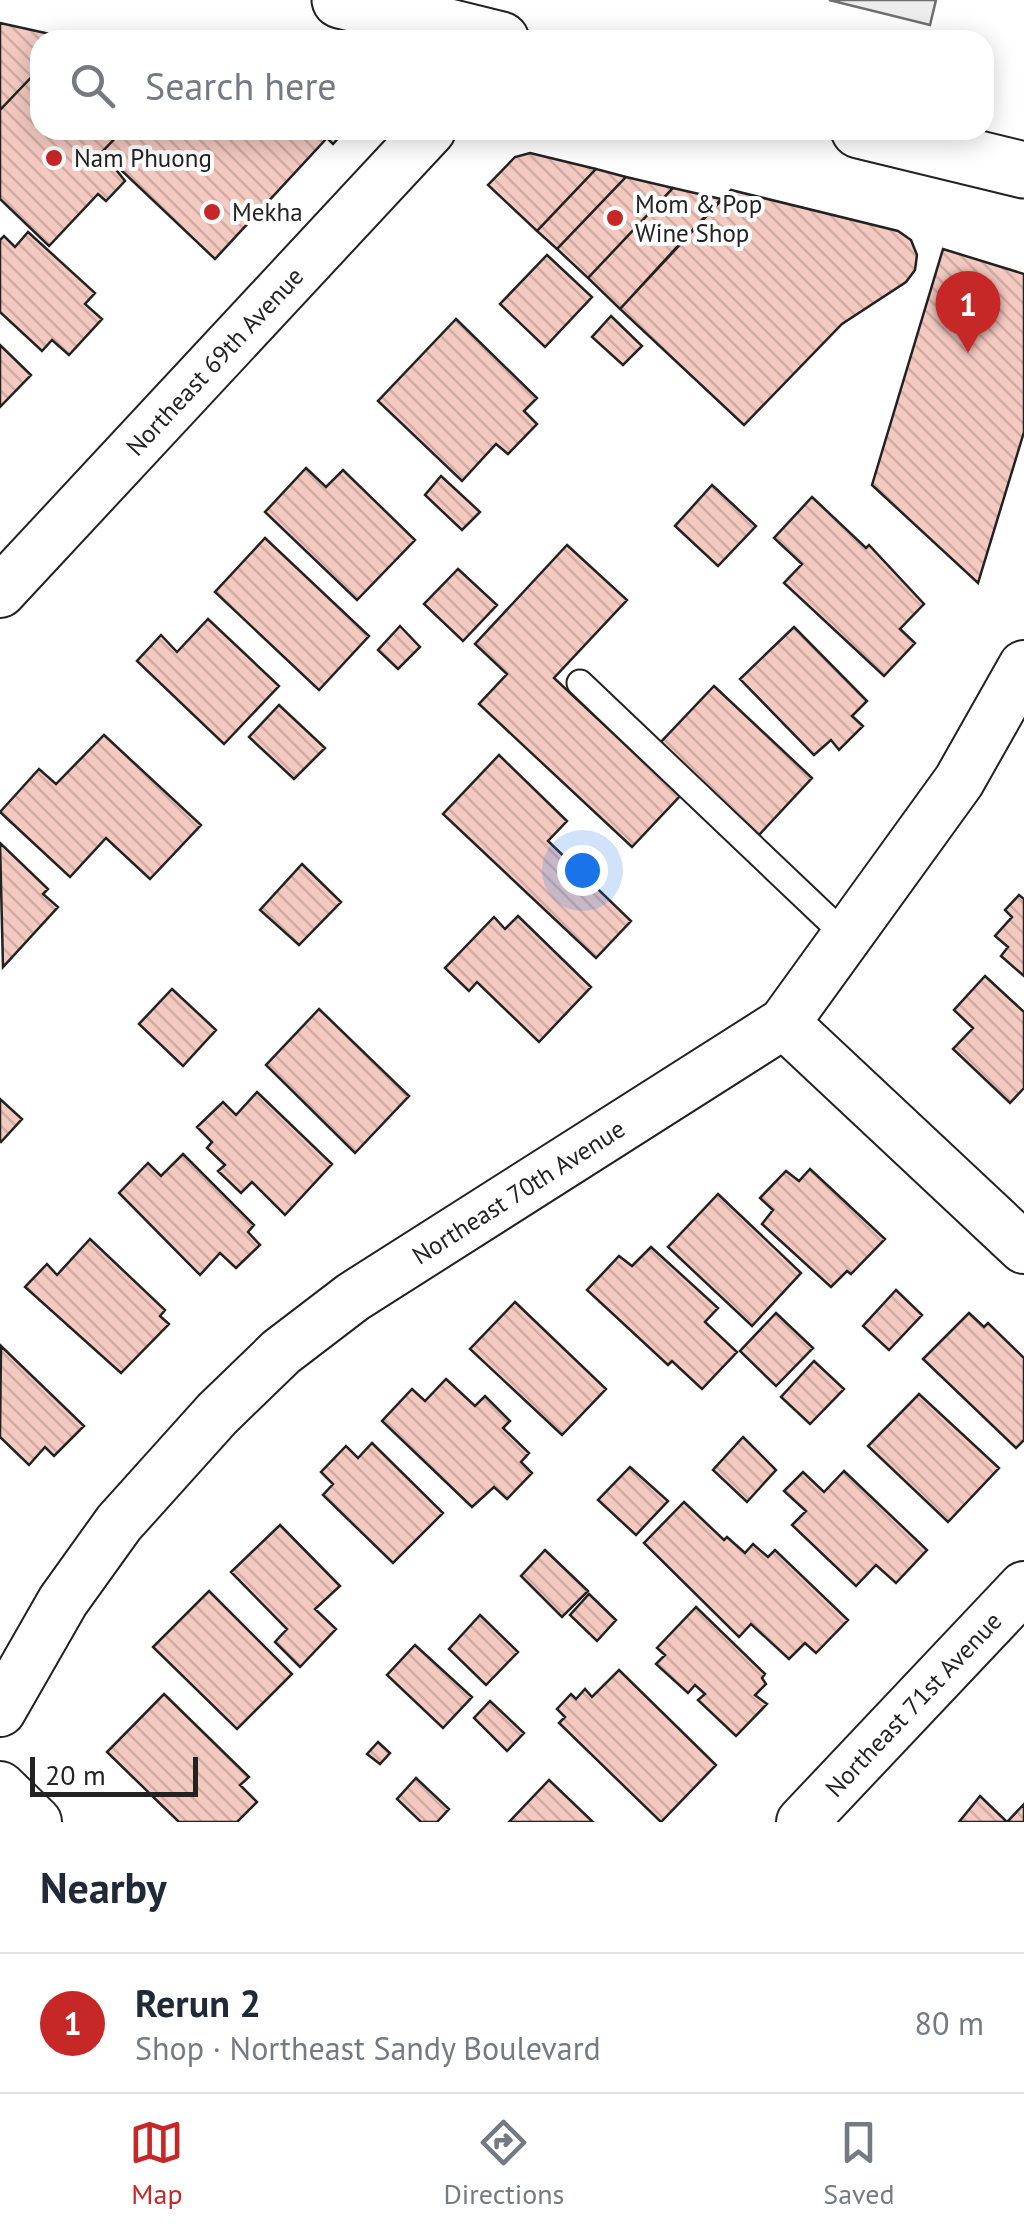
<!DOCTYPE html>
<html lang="en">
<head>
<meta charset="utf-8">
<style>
  body { margin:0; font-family:"PT Sans",sans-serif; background:#f2f2f3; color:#1f2937 }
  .scale { position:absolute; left:30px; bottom:25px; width:168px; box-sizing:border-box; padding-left:10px; border:5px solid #222; border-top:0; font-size:28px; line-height:35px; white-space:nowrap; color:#222; -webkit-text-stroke:8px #fff; paint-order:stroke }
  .you { position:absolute; left:582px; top:870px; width:35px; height:35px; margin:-25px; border:8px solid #fff; border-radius:50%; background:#1a73e8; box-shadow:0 0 0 15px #1a73e833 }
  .badge { display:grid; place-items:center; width:65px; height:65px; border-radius:50%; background:#c62828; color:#fff; font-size:32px; font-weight:700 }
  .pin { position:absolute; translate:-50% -82px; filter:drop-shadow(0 2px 5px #0008) }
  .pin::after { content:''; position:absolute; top:52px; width:35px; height:30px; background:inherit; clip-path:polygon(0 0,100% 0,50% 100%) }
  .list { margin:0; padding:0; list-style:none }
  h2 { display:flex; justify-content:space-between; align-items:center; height:130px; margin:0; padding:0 40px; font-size:42px }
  h2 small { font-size:32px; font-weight:400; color:#747a83 }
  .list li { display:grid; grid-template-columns:65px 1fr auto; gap:30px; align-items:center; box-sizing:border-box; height:140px; padding:0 40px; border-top:2px solid #e0e1e3 }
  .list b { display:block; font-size:38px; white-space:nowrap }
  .list p { margin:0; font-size:32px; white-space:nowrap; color:#747a83 }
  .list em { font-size:32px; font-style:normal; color:#747a83 }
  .icon { flex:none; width:55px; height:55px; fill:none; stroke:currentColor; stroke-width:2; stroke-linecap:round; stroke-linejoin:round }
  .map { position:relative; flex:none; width:1024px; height:1822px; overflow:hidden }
  .search { position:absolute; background:#fff; box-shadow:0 5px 25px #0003; left:30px; right:30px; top:30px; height:110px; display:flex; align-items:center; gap:25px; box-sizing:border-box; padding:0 35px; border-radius:30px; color:#747a83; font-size:38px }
  .sheet { height:270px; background:#fff }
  nav { display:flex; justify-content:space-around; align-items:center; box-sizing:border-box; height:140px; border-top:2px solid #e0e1e3; background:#fff; font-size:28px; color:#747a83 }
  nav a { display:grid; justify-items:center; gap:5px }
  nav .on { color:#c62828 }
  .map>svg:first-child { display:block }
  .parking { fill:#ededed; stroke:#6f6f6f; stroke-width:2.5 }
  .building { fill:url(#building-back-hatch); stroke:#222; stroke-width:2.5 }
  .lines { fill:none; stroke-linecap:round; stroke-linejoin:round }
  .service-casing { stroke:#222; stroke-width:29 }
  .minor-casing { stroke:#222; stroke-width:54 }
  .primary-casing { stroke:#222; stroke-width:59 }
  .service { stroke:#fff; stroke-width:25 }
  .minor { stroke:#fff; stroke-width:50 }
  .primary { stroke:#fff; stroke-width:55 }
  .poi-dot { fill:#c62828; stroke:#fff; stroke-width:4 }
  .labels { text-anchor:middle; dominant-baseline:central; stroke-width:8; stroke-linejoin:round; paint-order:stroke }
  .poi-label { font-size:25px; fill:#222; stroke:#fff; text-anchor:start }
  .street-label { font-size:25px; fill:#222; stroke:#fff }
</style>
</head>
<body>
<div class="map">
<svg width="1024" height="1822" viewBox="0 0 1024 1822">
  <defs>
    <pattern id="building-back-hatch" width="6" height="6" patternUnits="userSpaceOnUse" patternTransform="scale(2.5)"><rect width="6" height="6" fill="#f3c9c0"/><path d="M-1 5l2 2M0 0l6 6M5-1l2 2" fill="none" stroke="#d0aca5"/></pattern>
  </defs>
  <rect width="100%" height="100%" fill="#fff"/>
  <path class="parking" d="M 829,0 L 936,0 L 930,25 Z"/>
  <path class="building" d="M 0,23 L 68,38 L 40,40 L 40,68 L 0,110 Z
    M 40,68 L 40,130 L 123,130 L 102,152 L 125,181 L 106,201 L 98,194 L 49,246 L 0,199 L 0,110 Z
    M 123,130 L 345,130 L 345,131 L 333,144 L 327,138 L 215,259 L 102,152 Z
    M 530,153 L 596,169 L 537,231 L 488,185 L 515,157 Z
    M 596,169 L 626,177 L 557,249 L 537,231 Z
    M 626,177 L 673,188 L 588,278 L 557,249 Z
    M 673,188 L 721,199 L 620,309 L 588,278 Z
    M 731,190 L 898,231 L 911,240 L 917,255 L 915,270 L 906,282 L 842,324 L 744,425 L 620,309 Z
    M 28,232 L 95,293 L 85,304 L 102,319 L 69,355 L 52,340 L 42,351 L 0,312 L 0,240 L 4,236 L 15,247 Z
    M 943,249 L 1024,274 L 1024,432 L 978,583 L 872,485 Z
    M 547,255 L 592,297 L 545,347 L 500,304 Z
    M 611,316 L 642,346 L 623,365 L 592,337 Z
    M 456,319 L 537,398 L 524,411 L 537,424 L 508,454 L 496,444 L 462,481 L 378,401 Z
    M 0,345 L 31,375 L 0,407 Z
    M 306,468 L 326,487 L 343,470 L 415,540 L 357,600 L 265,512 Z
    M 441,476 L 480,512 L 462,530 L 425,495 Z
    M 712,485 L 756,526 L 718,566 L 675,526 Z
    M 812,497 L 866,548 L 869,545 L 924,604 L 900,629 L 915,643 L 884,676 L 784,583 L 802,564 L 774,538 Z
    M 265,538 L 369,636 L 319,690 L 215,592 Z
    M 567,545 L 627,600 L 554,678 L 680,796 L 632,847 L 479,704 L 507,674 L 475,644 Z
    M 458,569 L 497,605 L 463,641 L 424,604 Z
    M 208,619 L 279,686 L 224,744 L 137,661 L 161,635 L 177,652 Z
    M 400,626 L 420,647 L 398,669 L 378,650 Z
    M 794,627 L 867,701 L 852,716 L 863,726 L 839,750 L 831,740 L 814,755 L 740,679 Z
    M 714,686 L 812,778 L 759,835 L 660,743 Z
    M 279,705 L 325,748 L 294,779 L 249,737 Z
    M 104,735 L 201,825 L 150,879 L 106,838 L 70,877 L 0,812 L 39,769 L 56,784 Z
    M 499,755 L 567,821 L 548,841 L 631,921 L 596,958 L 443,814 Z
    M 0,843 L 48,889 L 43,894 L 58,907 L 3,967 Z
    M 302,864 L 341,902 L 299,945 L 260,910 Z
    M 1019,895 L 1024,899 L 1024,976 L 1001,956 L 1008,947 L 995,936 L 1012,917 L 1005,910 Z
    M 518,916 L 591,987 L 539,1042 L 477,982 L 469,991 L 445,968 L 494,917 L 505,929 Z
    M 985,976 L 1024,1012 L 1024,1088 L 1010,1103 L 953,1049 L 973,1028 L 954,1010 Z
    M 172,989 L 216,1030 L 183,1066 L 139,1024 Z
    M 319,1009 L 409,1096 L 355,1153 L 266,1065 Z
    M 257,1092 L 332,1164 L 285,1215 L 252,1182 L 241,1193 L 218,1171 L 225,1165 L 207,1148 L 212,1142 L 197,1127 L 223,1102 L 236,1115 Z
    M 0,1099 L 22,1119 L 1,1142 L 0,1141 Z
    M 183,1154 L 254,1225 L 248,1232 L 260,1245 L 236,1268 L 220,1253 L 200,1275 L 119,1193 L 148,1163 L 161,1176 Z
    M 810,1169 L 885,1239 L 851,1274 L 847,1271 L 831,1287 L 762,1224 L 773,1210 L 760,1198 L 786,1171 L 799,1181 Z
    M 718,1194 L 801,1273 L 752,1326 L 668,1247 Z
    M 90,1239 L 165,1310 L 160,1316 L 169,1324 L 121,1373 L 25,1287 L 47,1264 L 57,1275 Z
    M 651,1247 L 718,1308 L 705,1322 L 737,1352 L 702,1389 L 672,1361 L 668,1365 L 587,1290 L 619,1256 L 632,1266 Z
    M 896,1290 L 922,1315 L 889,1350 L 863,1326 Z
    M 515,1302 L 606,1389 L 562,1435 L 470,1349 Z
    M 776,1313 L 813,1348 L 776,1386 L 740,1351 Z
    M 969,1313 L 984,1327 L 988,1323 L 1024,1358 L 1024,1440 L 1016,1448 L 923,1359 Z
    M 1,1346 L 84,1426 L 54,1456 L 45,1447 L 29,1465 L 0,1437 Z
    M 814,1361 L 844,1389 L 810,1424 L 781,1397 Z
    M 446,1379 L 475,1406 L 485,1396 L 510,1421 L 503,1428 L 529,1453 L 521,1462 L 532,1473 L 507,1499 L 494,1487 L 472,1507 L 382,1421 L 412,1389 L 425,1401 Z
    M 919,1394 L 999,1468 L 948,1522 L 868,1446 Z
    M 743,1437 L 776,1470 L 747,1502 L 713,1470 Z
    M 372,1443 L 443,1513 L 393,1563 L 323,1495 L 333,1484 L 321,1472 L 346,1446 L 358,1458 Z
    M 630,1467 L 668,1501 L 636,1535 L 598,1500 Z
    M 844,1471 L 927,1550 L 896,1583 L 876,1565 L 856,1586 L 792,1525 L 806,1511 L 784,1491 L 803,1472 L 824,1492 Z
    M 684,1502 L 724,1540 L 727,1537 L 745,1553 L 753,1544 L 768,1557 L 775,1550 L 848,1620 L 816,1653 L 805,1643 L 789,1659 L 751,1624 L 739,1637 L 644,1543 Z
    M 280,1525 L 340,1586 L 315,1609 L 336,1629 L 300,1667 L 275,1642 L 287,1629 L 231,1572 Z
    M 545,1550 L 588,1591 L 562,1617 L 521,1576 Z
    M 209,1591 L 292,1674 L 237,1729 L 153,1647 Z
    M 589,1594 L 616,1620 L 597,1641 L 570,1615 Z
    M 696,1607 L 765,1674 L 762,1678 L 766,1684 L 755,1695 L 767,1704 L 736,1736 L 698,1700 L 705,1694 L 695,1685 L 688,1693 L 656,1664 L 665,1655 L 657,1648 Z
    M 480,1615 L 518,1652 L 486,1685 L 449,1649 Z
    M 415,1645 L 472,1697 L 443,1728 L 387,1675 Z
    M 619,1670 L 716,1765 L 661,1822 L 559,1723 L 565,1717 L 557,1709 L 571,1694 L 576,1699 L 585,1689 L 592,1697 Z
    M 164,1694 L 249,1777 L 240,1785 L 257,1802 L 237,1822 L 179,1822 L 107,1752 Z
    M 490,1701 L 524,1733 L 507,1751 L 474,1718 Z
    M 378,1742 L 390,1753 L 380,1764 L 367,1754 Z
    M 416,1778 L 449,1809 L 437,1822 L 421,1822 L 397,1799 Z
    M 549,1780 L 593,1822 L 509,1822 Z
    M 980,1796 L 1007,1822 L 1024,1804 L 1024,1822 L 959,1822 Z"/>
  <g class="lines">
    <g class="service-casing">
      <path id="service" d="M 580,683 L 847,937"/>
    </g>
    <g class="minor-casing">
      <g id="minor">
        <path id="s1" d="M 0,592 L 430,130"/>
        <path d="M 784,1023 L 1024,1248"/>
        <path id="s2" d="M 0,1711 L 63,1601 L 119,1523 L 217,1414 L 281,1352 L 353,1297 L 784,1023 L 959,781 L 1024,666"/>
        <path d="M 0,1787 L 36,1822"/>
        <path id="s3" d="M 802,1822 L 1024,1587"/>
      </g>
    </g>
    <g class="primary-casing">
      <path id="primary" d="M 340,0 L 501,40
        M 859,130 L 1024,170"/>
    </g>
    <use href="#service" class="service"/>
    <use href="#minor" class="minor"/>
    <use href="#primary" class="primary"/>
  </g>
  <g class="poi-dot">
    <circle cx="54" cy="158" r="10"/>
    <circle cx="212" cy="212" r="10"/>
    <circle cx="615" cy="218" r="10"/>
  </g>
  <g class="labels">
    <g class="poi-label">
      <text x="74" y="158">Nam Phuong</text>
      <text x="635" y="204">Mom &amp; Pop<tspan x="635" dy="29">Wine Shop</tspan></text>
      <text x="232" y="212">Mekha</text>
    </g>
    <g class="street-label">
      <text stroke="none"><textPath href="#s1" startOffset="315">Northeast 69th Avenue</textPath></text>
      <text stroke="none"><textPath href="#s2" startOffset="745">Northeast 70th Avenue</textPath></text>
      <text stroke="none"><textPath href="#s3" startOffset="162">Northeast 71st Avenue</textPath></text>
    </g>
  </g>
</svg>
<div class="scale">20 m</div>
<div class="you"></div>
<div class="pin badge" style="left:968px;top:353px">1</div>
<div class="search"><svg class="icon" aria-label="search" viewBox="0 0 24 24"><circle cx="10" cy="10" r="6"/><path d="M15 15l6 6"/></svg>Search here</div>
</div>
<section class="sheet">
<h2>Nearby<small></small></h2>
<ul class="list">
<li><span class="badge">1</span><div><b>Rerun 2</b><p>Shop · Northeast Sandy Boulevard</p></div><em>80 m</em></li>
</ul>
</section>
<nav>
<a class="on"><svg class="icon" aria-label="map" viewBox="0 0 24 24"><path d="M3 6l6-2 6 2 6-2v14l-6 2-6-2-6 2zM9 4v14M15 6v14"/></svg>Map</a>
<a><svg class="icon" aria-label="directions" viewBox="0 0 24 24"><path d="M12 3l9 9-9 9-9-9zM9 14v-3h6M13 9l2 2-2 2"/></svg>Directions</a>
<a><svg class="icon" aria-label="saved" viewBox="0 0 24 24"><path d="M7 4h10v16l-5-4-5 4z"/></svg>Saved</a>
</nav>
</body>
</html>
